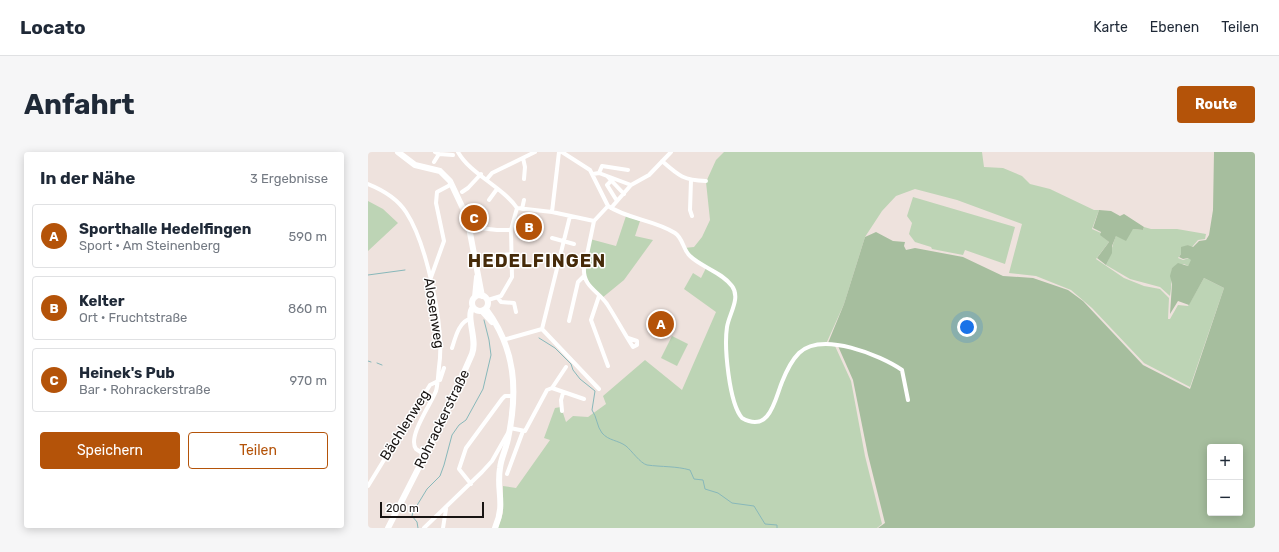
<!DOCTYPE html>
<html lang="de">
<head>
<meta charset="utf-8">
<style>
  body { margin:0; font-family:Rubik,sans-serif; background:#f6f6f7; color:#1f2937 }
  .controls { position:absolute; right:12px; bottom:12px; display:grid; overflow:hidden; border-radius:4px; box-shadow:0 2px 10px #0003 }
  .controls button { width:36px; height:36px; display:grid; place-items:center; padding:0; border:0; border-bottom:1px solid #e0e1e3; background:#fff; color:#1f2937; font:20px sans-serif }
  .scale { position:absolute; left:12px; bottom:10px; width:104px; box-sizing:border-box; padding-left:4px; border:2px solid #181412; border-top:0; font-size:11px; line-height:14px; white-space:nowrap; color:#181412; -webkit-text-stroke:3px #fff; paint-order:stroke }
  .you { position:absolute; left:599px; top:175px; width:14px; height:14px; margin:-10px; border:3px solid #fff; border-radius:50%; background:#1a73e8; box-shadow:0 0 0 6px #1a73e833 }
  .badge { display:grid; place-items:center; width:26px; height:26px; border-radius:50%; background:#b45309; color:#fff; font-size:13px; font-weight:700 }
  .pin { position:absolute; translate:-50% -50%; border:2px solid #fff; box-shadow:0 1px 4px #0006 }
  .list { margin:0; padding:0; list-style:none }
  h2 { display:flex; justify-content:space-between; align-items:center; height:52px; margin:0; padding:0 16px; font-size:17px }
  h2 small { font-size:13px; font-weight:400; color:#747a83 }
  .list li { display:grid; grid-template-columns:26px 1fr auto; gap:12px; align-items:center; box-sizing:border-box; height:64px; margin:0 8px 8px; padding:0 8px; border:1px solid #e0e1e3; border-radius:4px }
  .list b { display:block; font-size:15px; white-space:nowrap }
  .list p { margin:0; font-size:13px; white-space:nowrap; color:#747a83 }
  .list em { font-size:13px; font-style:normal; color:#747a83 }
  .actions { display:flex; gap:8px; padding:12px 16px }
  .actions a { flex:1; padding:9px 0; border:1px solid #b45309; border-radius:4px; text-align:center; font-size:14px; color:#b45309 }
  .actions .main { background:#b45309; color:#fff }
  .map { position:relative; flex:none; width:887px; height:376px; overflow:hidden; border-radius:4px }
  header { display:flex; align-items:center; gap:24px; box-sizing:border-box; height:56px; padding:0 20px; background:#fff; border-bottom:1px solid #e0e1e3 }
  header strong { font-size:19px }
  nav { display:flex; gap:22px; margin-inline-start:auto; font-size:14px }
  .intro { display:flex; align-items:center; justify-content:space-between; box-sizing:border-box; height:96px; padding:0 24px }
  h1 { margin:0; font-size:28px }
  .button { padding:10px 18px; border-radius:4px; background:#b45309; color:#fff; font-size:14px; font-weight:700 }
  main { display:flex; gap:24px; padding:0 24px }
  aside { flex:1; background:#fff; border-radius:4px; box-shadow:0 2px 10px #0003 }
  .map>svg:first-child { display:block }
  .green { fill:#bdd4b5 }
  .forest { fill:#a6be9e; fill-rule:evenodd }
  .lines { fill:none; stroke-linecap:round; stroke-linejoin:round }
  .stream { stroke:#88b8ba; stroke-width:1 }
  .street { stroke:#fff; stroke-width:4 }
  .secondary { stroke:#fff; stroke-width:6 }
  .labels { text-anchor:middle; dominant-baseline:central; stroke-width:3; stroke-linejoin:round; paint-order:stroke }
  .street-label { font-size:14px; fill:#181412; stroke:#fff }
  .district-label { font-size:18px; font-weight:bold; letter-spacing:1px; fill:#452a09; stroke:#fff }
</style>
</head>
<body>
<header>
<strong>Locato</strong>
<nav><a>Karte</a><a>Ebenen</a><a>Teilen</a></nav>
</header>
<div class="intro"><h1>Anfahrt</h1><a class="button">Route</a></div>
<main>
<aside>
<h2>In der Nähe<small>3 Ergebnisse</small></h2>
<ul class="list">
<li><span class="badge">A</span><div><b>Sporthalle Hedelfingen</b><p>Sport · Am Steinenberg</p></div><em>590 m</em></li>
<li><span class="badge">B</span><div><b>Kelter</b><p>Ort · Fruchtstraße</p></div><em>860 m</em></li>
<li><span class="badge">C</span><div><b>Heinek's Pub</b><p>Bar · Rohrackerstraße</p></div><em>970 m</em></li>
</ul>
<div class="actions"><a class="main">Speichern</a><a>Teilen</a></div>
</aside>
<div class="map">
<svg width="887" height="376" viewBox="0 0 887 376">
  <rect width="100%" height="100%" fill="#eee2dd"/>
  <path class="green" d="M 356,0 L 614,0 L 616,15 L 635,16 L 654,24 L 662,32 L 682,37 L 726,58 L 731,58 L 724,77 L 733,81 L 733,83 L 741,90 L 728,107 L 756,126 L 776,134 L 792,137 L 801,146 L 800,167 L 802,167 L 810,153 L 820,154 L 836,126 L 856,136 L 822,235 L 776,211 L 724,156 L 703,138 L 668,124 L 641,121 L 654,72 L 589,48 L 547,37 L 528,44 L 514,59 L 497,85 L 476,152 L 458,192 L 467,194 L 483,229 L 497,304 L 514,372 L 509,376 L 130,376 L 135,361 L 135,334 L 148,336 L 182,288 L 176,286 L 187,256 L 193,255 L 198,270 L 205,264 L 220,265 L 238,252 L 235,244 L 277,208 L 314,238 L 348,160 L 316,137 L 325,121 L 333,126 L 339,114 L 326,108 L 316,96 L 326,95 L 334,85 L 342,68 L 338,30 L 348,8 Z
    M 545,45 L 647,75 L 637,112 L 597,98 L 595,103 L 564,97 L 563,95 L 547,90 L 541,82 L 544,71 L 539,64 Z
    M 0,49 L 15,57 L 30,71 L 0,99 Z
    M 258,64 L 272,69 L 267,84 L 285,88 L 256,128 L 234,146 C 211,124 216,116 222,87 L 248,94 Z
    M 776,75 L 783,77 L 809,77 L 838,82 L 837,87 L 830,88 L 824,95 L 820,93 L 813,98 L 813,102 L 810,106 L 815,108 L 821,106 L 824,108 L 820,114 L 816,112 L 804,116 C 803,125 804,134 802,144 L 792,135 L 762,127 L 738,113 C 744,102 743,95 748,84 L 765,77 L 775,78 Z
    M 304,184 L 320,192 L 309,214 L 293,206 Z"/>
  <path class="forest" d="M 846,0 L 887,0 L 887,376 L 510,376 L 517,371 L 500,303 L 485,228 L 470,194 L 460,191 L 476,152 L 497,85 L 508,80 L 525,89 L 537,90 L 536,94 L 538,98 L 547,96 L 595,105 L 635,124 L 665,126 L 700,138 L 715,149 L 775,213 L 822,237 L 856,136 L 836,126 L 821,153 L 810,149 L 802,162 L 804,132 L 802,124 L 804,116 L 810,111 L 820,114 L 823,108 L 820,106 L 815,107 L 811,105 L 813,102 L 813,95 L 820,93 L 825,95 L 831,89 L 838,88 L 841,83 L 845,58 ZM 842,295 L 872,295 L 872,361 L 842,361 Z
    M 731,58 L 743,59 L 752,64 L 756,62 L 776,75 L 775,78 L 765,77 L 758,89 L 748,84 L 744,94 L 744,101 L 738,113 L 729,106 L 741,90 L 732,83 L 733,80 L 725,76 Z"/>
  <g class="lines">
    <path class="stream" d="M 0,123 L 37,118
      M 171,186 L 187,196 L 203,212 L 205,218 L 212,227 L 227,239 L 224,258 C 229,265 229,275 234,281 C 241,289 250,288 258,294 C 264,299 272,311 279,313 C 294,315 308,314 322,318 L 326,327 L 335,328 L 337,337 L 350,341 L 364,351 L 386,354 L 397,372 L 409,373 L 409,376
      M 0,209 L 3,210
      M 9,211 L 14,213
      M 50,376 L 49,370 L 44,364 L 45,360 L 59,337 L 72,324 L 76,313 L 84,283 L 91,273 L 98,268 L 115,237 L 123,203 L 121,188 L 116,168"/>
    <path class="street" d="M 67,0 L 71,2 L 85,3
      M 90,0 C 102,22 135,35 149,56
      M 194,0 L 222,18 L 240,54 C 259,67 287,68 307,81 C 315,86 315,98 322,104 C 333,115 354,120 364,134 C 373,146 361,162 359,175 C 356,195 361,251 374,266 C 402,282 407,247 414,230 C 418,220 423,209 431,201 C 454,179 512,203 534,218 L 540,248
      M 155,6 L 157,15 L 156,27
      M 294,9 C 311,24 315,28 338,29
      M 66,10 L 71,2
      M 231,21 L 234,14 L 260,18
      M 225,22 L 231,21 L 263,33 L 281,23 L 303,0
      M 239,24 L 256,42
      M 119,27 L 124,21 L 167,0
      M 323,28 L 322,58 L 324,64
      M 243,29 L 239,33 L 249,49
      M 0,32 C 15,38 29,46 38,60 C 59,92 77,177 71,215 C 70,223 70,232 68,239 C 63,252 39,285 48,297 L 57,303
      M 94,40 L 100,36 L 113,22
      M 121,48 L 129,37
      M 149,56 L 184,60 L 226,69 L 240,54
      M 243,56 L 263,33
      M 154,57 L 156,48
      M 184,60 L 191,0
      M 226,69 L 216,117 C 215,134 230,139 239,152 C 248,166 256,181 265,195 L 269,193 L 269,189 L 260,186
      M 102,75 L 129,78 L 143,78
      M 184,86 L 206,92
      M 120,106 L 133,105
      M 130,114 L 133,111 L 133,103 L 144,102
      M 62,128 L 76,89 L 68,51 L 69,40 L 84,32
      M 231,144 L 223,168 L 240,214
      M 130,146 L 133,150 L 146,151 L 148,160
      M 120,148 L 133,144 L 144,125 L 143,78 L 149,56
      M 201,169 L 210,130 L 216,124
      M 174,177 L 231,237
      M 135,188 L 174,177 L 202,64
      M 84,196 C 87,187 91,169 102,167
      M 184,236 L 198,215
      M 194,259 L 193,248 L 195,241
      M 142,276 L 157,279 L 179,238 L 184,236 L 216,247
      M 139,322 L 155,279
      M 103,332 L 91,317 L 98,296 L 134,247 L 137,244 L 145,244
      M 0,334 L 62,233 L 72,228 L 76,216
      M 56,376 L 114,320 L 124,309 L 140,281
      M 75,376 L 78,357"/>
    <path class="secondary" d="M 30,0 L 47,13 L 72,19 L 82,29 L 99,65 L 114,144
      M104 151a8 8 0 1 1 16 0a8 8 0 1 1-16 0Z
      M 107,145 L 109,125
      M 118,157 C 148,197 150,239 140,287 C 138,297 133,306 132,316 C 128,339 138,351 127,376
      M 114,159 L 124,170
      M 20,376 L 75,268 L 104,202 C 110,188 97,164 105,155"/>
  </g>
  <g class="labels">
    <g class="street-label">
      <text transform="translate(66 161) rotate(81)">Alosenweg</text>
      <text transform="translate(74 267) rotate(-64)">Rohrackerstraße</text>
      <text transform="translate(37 273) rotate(-58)">Bächlenweg</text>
    </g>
    <g class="district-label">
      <text x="169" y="109">HEDELFINGEN</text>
    </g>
  </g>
</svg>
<div class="controls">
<button>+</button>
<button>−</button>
</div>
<div class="scale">200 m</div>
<div class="you"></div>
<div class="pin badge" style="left:293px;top:172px">A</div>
<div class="pin badge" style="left:161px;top:75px">B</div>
<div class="pin badge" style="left:106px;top:66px">C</div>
</div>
</main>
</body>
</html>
